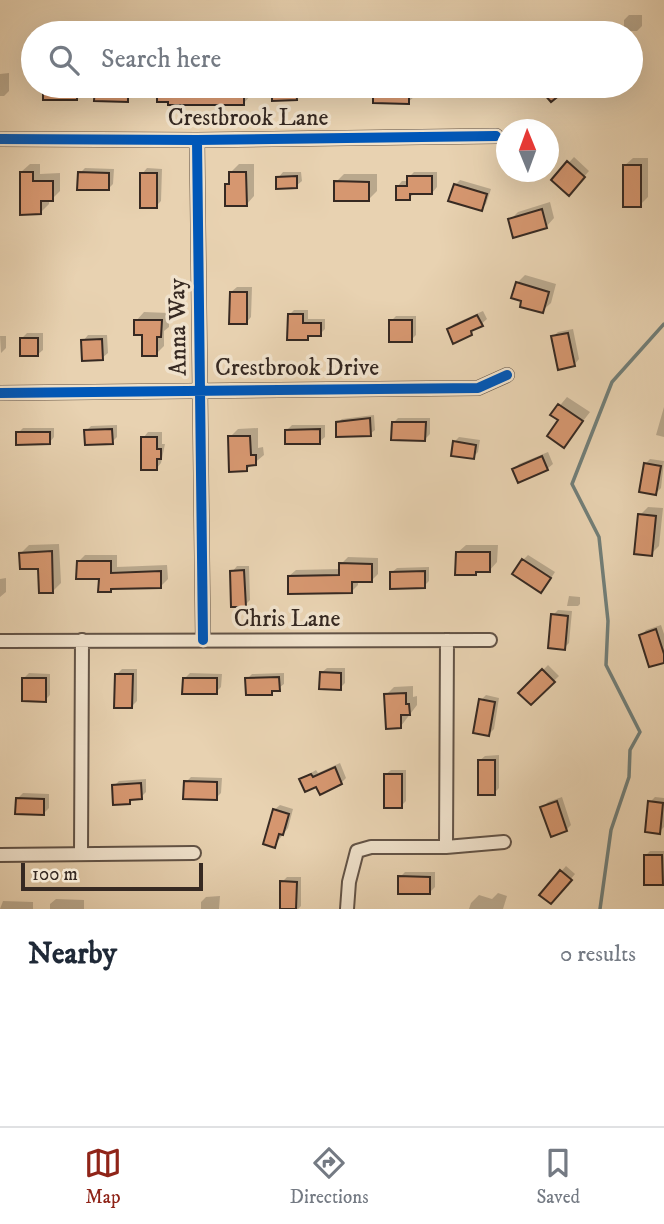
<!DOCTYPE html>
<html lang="en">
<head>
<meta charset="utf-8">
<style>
  body { margin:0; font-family:"IM FELL DW Pica",serif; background:#f2f2f3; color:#1f2937 }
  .compass { position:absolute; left:496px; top:119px; width:63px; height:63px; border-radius:50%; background:#fff; box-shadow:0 7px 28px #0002; rotate:359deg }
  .scale { position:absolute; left:21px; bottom:18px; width:182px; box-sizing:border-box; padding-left:7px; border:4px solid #362922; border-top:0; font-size:19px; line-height:24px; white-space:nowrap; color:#362922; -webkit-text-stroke:5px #f0e2cc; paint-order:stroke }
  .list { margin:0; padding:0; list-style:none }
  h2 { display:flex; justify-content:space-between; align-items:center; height:91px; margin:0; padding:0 28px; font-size:30px }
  h2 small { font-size:23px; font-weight:400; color:#747a83 }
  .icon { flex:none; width:38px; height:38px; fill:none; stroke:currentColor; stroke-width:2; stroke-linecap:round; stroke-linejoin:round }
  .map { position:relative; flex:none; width:664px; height:909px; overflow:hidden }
  .search { position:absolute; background:#fff; box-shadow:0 7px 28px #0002; left:21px; right:21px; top:21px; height:77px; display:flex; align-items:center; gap:18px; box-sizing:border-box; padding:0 24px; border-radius:38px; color:#747a83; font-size:26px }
  .sheet { height:217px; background:#fff }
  nav { display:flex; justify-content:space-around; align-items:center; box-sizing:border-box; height:98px; border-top:2px solid #e0e1e3; background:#fff; font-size:19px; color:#747a83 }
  nav a { display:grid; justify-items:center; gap:4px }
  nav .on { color:#8f2418 }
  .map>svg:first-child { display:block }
  .shadow { fill:#0003 }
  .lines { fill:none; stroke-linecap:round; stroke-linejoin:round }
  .stream { stroke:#717e78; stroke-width:3.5 }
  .building { fill:#d69770; stroke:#362922; stroke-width:2 }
  .minor-casing { stroke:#625346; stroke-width:16 }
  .minor { stroke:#f0e2cc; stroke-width:12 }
  .cycleway-casing { stroke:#f0e2cc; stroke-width:15 }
  .cycleway { stroke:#0057b8; stroke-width:10 }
  .labels { text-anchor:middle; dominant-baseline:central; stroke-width:7; stroke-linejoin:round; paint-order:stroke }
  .street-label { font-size:24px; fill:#362922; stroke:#f0e2cc }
</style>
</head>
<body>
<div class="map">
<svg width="664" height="909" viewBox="0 0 664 909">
  <rect width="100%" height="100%" fill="#e8d2b1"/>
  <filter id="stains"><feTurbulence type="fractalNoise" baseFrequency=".00286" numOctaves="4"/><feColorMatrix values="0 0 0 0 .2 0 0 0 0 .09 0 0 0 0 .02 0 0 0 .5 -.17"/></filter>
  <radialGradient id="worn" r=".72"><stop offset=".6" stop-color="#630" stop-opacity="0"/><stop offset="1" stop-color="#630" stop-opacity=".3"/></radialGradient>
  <path class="shadow" d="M 629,15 L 642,15 L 642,26 L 637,31 L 624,31 L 624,20 Z
    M 9,73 L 9,91 L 4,96 L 0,96 L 0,74 Z
    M 45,86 L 84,86 L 84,90 L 76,98 L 45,98 Z
    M 97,86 L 132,86 L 132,95 L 127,100 L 96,100 Z
    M 159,86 L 251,86 L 250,96 L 244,103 L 158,100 Z
    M 274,86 L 301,86 L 301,93 L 296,98 L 274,99 Z
    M 328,86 L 347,86 L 347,91 L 342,96 L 328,96 Z
    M 377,86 L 414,86 L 414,97 L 408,102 L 375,88 Z
    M 574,157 L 589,171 L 574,188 L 553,180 Z
    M 633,158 L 648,158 L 648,197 L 640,205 L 624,166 Z
    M 30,164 L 40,164 L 40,174 L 60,173 L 60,191 L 52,199 L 49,199 L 49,204 L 40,213 L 21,172 Z
    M 239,164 L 254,164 L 254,196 L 246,205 L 227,184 L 231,180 L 231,172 Z
    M 85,168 L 114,169 L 113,184 L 108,189 L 80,173 Z
    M 147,168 L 162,169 L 161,201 L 156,206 L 142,174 Z
    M 283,172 L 301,172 L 302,181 L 296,186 L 278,178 Z
    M 414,172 L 437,172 L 437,187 L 432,193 L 415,193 L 409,198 L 397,187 L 402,181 L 409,181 L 409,177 Z
    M 344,174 L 377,174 L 377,191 L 368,200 L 336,182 Z
    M 460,180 L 491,189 L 486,204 L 481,209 L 455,185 Z
    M 550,202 L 554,218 L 546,227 L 510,220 L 518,212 Z
    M 525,275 L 556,284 L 551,303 L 542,311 L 517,283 Z
    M 237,287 L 252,287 L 251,317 L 246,323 L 231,292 Z
    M 294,310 L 308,310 L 308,319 L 325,319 L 325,329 L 320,334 L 311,334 L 307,338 L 289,315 Z
    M 483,311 L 487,319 L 471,333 L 449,329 L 454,324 Z
    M 144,312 L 169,313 L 169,327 L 164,331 L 164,346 L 156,354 L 136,321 Z
    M 396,316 L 416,316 L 416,335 L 411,340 L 391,321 Z
    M 573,329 L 579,359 L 574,365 L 552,337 L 558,332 Z
    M 27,333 L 43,333 L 43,350 L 37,355 L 22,338 Z
    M 88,335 L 107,335 L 108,353 L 102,358 L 83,341 Z
    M 0,336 L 6,336 L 6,348 L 1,353 Z
    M 567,397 L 590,412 L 564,446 L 560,420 L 552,415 Z
    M 664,407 L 664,437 L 656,435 Z
    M 374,415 L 375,430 L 370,434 L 337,423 L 342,419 Z
    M 398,418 L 430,418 L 430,434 L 425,439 L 393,423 Z
    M 117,425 L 117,437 L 112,442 L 86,431 L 91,426 Z
    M 292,425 L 325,425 L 325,437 L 319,442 L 287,430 Z
    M 23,428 L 54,428 L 54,437 L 49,443 L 18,433 Z
    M 258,428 L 258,448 L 263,447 L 264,455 L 247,469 L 230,437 L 238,429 Z
    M 148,432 L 162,432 L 162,444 L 165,444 L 161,463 L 156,469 L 143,438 Z
    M 459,437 L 480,440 L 478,452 L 473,457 L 454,442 Z
    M 548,452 L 553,464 L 547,469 L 514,469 L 519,464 Z
    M 650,459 L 664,461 L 661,488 L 656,493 L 645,464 Z
    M 648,507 L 663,508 L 659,546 L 651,554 L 640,515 Z
    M 59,544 L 61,583 L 53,591 L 40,567 L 21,553 L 29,545 Z
    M 466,545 L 498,545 L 497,562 L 489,571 L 479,570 L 476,573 L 457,553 Z
    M 85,555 L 117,555 L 117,567 L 167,565 L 168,579 L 161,586 L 113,588 L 110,591 L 100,577 L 78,562 Z
    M 528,555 L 555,572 L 546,586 L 523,560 Z
    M 348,557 L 378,558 L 378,574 L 371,581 L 358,580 L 358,585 L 351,592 L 289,576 L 296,570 L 341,569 L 341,564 Z
    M 237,566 L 249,566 L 250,600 L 245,605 L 232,572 Z
    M 429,567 L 429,581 L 424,586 L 391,573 L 397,568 Z
    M 6,578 L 6,592 L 0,597 L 0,579 Z
    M 569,596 L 580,597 L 580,604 L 578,606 L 567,606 Z
    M 558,610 L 572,611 L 569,643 L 564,648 L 553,615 Z
    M 661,625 L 664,634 L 664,661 L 641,636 L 646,630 Z
    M 548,665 L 559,676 L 531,703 L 521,693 Z
    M 327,668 L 345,668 L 345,683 L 340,688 L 321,673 Z
    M 122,669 L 137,669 L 137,701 L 131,707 L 117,674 Z
    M 29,673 L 50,674 L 50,695 L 45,700 L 24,678 Z
    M 190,673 L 222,674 L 221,687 L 216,692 L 184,679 Z
    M 284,673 L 284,684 L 272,693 L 247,679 L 252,674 Z
    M 413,686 L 413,697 L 417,696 L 417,705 L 401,726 L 386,695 L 394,687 Z
    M 486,695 L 499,698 L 494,729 L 489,734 L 481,700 Z
    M 499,755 L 499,788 L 494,793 L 479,761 L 485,756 Z
    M 340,763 L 346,778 L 341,783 L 317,784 L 301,779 L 316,770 L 318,773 Z
    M 391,770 L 406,770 L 406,801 L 401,806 L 385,775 Z
    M 191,777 L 222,778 L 221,793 L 216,798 L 186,782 Z
    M 146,779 L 146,792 L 141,797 L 134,798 L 129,802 L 114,786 L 119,781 Z
    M 23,793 L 49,794 L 49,808 L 44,813 L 17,799 Z
    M 562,797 L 571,825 L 566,830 L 542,808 L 548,802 Z
    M 655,797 L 664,798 L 664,827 L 659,832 L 650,802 Z
    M 280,805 L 293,809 L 288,828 L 274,846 L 274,810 Z
    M 650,851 L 664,851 L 664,881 L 662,883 L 645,856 Z
    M 566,866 L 575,874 L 556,897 L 542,894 Z
    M 405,872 L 435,872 L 435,887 L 430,892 L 400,877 Z
    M 287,877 L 301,877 L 301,906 L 298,909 L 281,909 L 282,882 Z
    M 498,893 L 507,896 L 503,909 L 469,909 L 471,903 L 479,895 L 492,899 Z
    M 220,896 L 219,909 L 201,909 L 201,902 L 206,897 Z
    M 56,899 L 84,900 L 84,909 L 50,909 L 50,904 Z
    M 3,901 L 33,902 L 33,909 L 0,909 Z"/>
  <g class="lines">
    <path class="stream" d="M 600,909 L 611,830 L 629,777 L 630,750 L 640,732 L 606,665 L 608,621 L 599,537 L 572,484 L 612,382 L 664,324"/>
  </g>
  <path class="building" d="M 43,86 L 77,86 L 77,100 L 43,100 Z
    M 95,86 L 128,86 L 128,102 L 94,101 Z
    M 157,86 L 192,86 L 192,90 L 244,90 L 244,105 L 168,105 L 168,102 L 157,102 Z
    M 272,86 L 296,86 L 297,100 L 272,101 Z
    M 537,86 L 571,86 L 551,102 Z
    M 373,87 L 409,87 L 409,104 L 373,103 Z
    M 567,161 L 585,177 L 569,196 L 551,180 Z
    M 623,165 L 641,165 L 641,207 L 623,207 Z
    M 20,172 L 33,172 L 33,181 L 53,181 L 53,201 L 41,201 L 41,214 L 20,215 Z
    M 78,172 L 109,173 L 109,190 L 77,190 Z
    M 229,172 L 246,172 L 247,206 L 225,206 L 225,184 L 229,184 Z
    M 140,173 L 157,173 L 157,208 L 140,208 Z
    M 297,176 L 297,188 L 276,189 L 276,177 Z
    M 407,176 L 432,176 L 432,194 L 410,194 L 410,200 L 396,200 L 396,186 L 407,186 Z
    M 334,181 L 369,182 L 369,201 L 334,201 Z
    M 454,184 L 487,194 L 482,211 L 448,201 Z
    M 542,209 L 547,228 L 513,238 L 508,219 Z
    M 516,282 L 549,292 L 543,313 L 520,307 L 521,301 L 511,298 Z
    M 230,292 L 247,292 L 247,324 L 229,324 Z
    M 288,314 L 303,314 L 303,323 L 321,323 L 321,336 L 308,336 L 308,340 L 287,340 Z
    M 477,315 L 483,326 L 471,331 L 472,335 L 453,344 L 447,329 Z
    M 134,320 L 162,320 L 161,337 L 157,337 L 157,356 L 142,356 L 142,335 L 134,335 Z
    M 389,320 L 412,320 L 412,342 L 389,342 Z
    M 568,333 L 575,366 L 558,370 L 551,336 Z
    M 20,338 L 38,338 L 38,356 L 20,356 Z
    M 102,339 L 103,360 L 82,361 L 81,340 Z
    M 558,404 L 583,421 L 564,448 L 547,436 L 558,420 L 550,415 Z
    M 370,418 L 371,436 L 336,437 L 336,422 Z
    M 392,422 L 426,422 L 425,441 L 391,440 Z
    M 112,429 L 113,444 L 85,445 L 84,430 Z
    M 320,429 L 320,444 L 285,444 L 285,430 Z
    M 16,432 L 50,432 L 50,444 L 16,445 Z
    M 228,436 L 250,436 L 251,455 L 256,455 L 256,465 L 247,466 L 247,471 L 229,472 Z
    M 141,437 L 157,437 L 157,449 L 161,449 L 161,459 L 157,459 L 157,470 L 141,470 Z
    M 453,441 L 476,445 L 474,459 L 451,456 Z
    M 542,456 L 548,470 L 518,483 L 512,469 Z
    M 644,463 L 661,466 L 656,495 L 639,492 Z
    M 638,514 L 656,516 L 652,556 L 634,554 Z
    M 52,551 L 53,593 L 39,593 L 38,569 L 20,569 L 19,553 Z
    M 456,552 L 490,552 L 490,572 L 476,572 L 476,575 L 455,575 Z
    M 522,559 L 551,578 L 541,593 L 512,574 Z
    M 77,561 L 111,561 L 111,573 L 161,571 L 161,588 L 111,589 L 111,592 L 98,592 L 99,579 L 76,579 Z
    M 339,563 L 372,564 L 372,582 L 352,582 L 352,593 L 288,594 L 288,576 L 339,575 Z
    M 244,570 L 246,607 L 231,607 L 230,571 Z
    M 425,571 L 425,588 L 390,589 L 390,572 Z
    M 551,614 L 568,616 L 565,650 L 548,648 Z
    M 656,629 L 664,654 L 664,663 L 649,667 L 639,635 Z
    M 542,669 L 555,682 L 531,705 L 518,693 Z
    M 320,672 L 341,673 L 341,690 L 319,689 Z
    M 115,674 L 133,674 L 132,708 L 114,708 Z
    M 279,677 L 280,691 L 272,691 L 272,695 L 246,695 L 245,678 Z
    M 22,678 L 46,678 L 46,702 L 22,701 Z
    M 183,678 L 217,678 L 217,694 L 182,694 Z
    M 406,693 L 406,704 L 409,704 L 410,715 L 401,715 L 401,728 L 386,729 L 384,694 Z
    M 479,699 L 495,702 L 489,736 L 473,733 Z
    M 478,760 L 495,760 L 495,795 L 478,795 Z
    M 335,767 L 342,784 L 320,795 L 316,787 L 305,792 L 299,779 L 311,774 L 313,777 Z
    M 384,774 L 402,774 L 402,808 L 384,808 Z
    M 184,781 L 217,782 L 217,800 L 183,799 Z
    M 141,783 L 142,799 L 130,800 L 130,804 L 113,805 L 112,785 Z
    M 16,798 L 44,799 L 44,815 L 15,814 Z
    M 557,801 L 567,831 L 551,837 L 540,807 Z
    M 648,801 L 663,803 L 660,834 L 645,832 Z
    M 273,809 L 289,814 L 283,835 L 279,834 L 275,848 L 263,844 Z
    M 644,855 L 662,855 L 663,885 L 644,885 Z
    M 560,870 L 572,880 L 551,904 L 539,895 Z
    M 398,876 L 430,877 L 430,894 L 398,894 Z
    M 280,881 L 297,882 L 296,909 L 280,909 Z"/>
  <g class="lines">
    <g class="minor-casing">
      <path id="minor" d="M 0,139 L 197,140 L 496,136
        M 197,140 L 203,640
        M 0,393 L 478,388 L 507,375
        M 0,641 L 490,640
        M 446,847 L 447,640
        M 81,854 L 82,640
        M 0,855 L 194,853
        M 347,909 L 349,882 L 357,851 L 371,847 L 446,847 L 504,842"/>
    </g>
    <use href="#minor" class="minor"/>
    <g class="cycleway-casing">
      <path id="cycleway" d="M 0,139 L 197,140 L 496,136
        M 197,140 L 203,640
        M 0,393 L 478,388 L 507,375"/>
    </g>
    <use href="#cycleway" class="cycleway"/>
  </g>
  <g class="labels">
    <g class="street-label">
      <text x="248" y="118">Crestbrook Lane</text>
      <text transform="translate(178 327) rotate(-91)">Anna Way</text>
      <text x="297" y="368">Crestbrook Drive</text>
      <text x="287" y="619">Chris Lane</text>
    </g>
  </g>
  <rect width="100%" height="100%" filter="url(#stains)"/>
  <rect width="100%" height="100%" fill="url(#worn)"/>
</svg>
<svg class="compass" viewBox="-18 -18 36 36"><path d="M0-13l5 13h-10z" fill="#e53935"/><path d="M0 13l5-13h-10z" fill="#747a83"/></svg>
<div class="scale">100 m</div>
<div class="search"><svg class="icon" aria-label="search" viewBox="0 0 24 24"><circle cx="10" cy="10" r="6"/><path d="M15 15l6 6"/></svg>Search here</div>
</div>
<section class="sheet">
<h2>Nearby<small>0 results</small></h2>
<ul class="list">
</ul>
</section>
<nav>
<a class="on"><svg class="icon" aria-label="map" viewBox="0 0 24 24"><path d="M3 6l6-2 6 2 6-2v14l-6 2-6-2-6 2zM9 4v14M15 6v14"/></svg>Map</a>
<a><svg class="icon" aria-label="directions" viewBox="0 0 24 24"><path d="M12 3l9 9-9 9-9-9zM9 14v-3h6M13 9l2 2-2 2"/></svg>Directions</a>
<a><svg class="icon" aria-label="saved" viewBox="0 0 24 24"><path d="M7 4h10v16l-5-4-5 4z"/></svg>Saved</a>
</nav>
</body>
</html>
